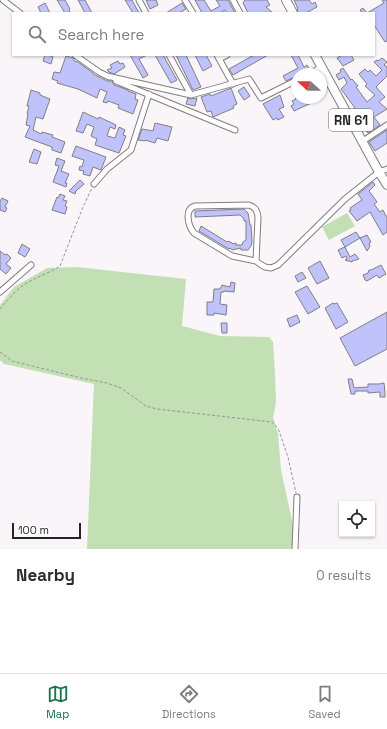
<!DOCTYPE html>
<html lang="en">
<head>
<meta charset="utf-8">
<style>
  body { margin:0; font-family:"Space Grotesk",sans-serif; background:#f2f2f3; color:#2b2b33 }
  .controls { position:absolute; right:12px; bottom:12px; display:grid; overflow:hidden; border-radius:0px; box-shadow:0 1px 3px #0004 }
  .controls button { width:36px; height:36px; display:grid; place-items:center; padding:0; border:0; border-bottom:1px solid #e1e1e2; background:#fff; color:#2b2b33; font:20px sans-serif }
  .compass { position:absolute; left:291px; top:68px; width:36px; height:36px; border-radius:50%; background:#fff; box-shadow:0 1px 3px #0004; rotate:291deg }
  .scale { position:absolute; left:12px; bottom:10px; width:69px; box-sizing:border-box; padding-left:4px; border:2px solid #262526; border-top:0; font-size:11px; line-height:14px; white-space:nowrap; color:#262526; -webkit-text-stroke:3px #fff; paint-order:stroke }
  .list { margin:0; padding:0; list-style:none }
  h2 { display:flex; justify-content:space-between; align-items:center; height:52px; margin:0; padding:0 16px; font-size:17px }
  h2 small { font-size:13px; font-weight:400; color:#7c7c81 }
  .icon { flex:none; width:22px; height:22px; fill:none; stroke:currentColor; stroke-width:2; stroke-linecap:round; stroke-linejoin:round }
  .map { position:relative; flex:none; width:387px; height:549px; overflow:hidden }
  .search { position:absolute; background:#fff; box-shadow:0 1px 3px #0004; left:12px; right:12px; top:12px; height:44px; display:flex; align-items:center; gap:10px; box-sizing:border-box; padding:0 14px; border-radius:0px; color:#7c7c81; font-size:15px }
  .sheet { height:124px; background:#fff }
  nav { display:flex; justify-content:space-around; align-items:center; box-sizing:border-box; height:56px; border-top:1px solid #e1e1e2; background:#fff; font-size:11px; color:#7c7c81 }
  nav a { display:grid; justify-items:center; gap:2px }
  nav .on { color:#177348 }
  .map>svg:first-child { display:block }
  .green { fill:#c3dfb4 }
  .building { fill:#c0c3fb; stroke:#7f7f83 }
  .lines { fill:none; stroke-linecap:round; stroke-linejoin:round }
  .minor-casing { stroke:#807d80; stroke-width:7 }
  .primary-casing { stroke:#807d80; stroke-width:10 }
  .path { stroke:#969396; stroke-width:1; stroke-dasharray:3 2; stroke-linecap:butt }
  .minor { stroke:#fff; stroke-width:5 }
  .primary { stroke:#fff; stroke-width:8 }
  .labels { text-anchor:middle; dominant-baseline:central; stroke-width:4; stroke-linejoin:round; paint-order:stroke }
  .shield { fill:#fff; stroke:#676667; stroke-width:1 }
  .shield-label { font-size:13px; font-weight:bold; fill:#262526 }
</style>
</head>
<body>
<div class="map">
<svg width="387" height="549" viewBox="0 0 387 549">
  <rect width="100%" height="100%" fill="#f9f5f9"/>
  <path class="green" d="M 347,213 L 355,226 L 329,240 L 322,227 Z
    M 77,267 L 186,279 L 182,326 L 220,336 L 269,337 L 273,342 L 275,375 L 276,403 L 273,417 L 278,434 L 281,470 L 293,525 L 292,549 L 87,549 L 94,384 L 4,364 L 0,360 L 0,305 L 14,287 L 47,268 Z"/>
  <path class="building" d="M 57,0 L 65,0 L 70,9 L 69,10 L 70,13 L 65,13 Z
    M 78,0 L 85,0 L 92,13 L 85,13 Z
    M 125,0 L 132,0 L 139,13 L 133,13 Z
    M 146,0 L 156,0 L 158,5 L 150,9 Z
    M 195,0 L 204,0 L 211,11 L 220,6 L 216,0 L 228,0 L 235,13 L 227,13 L 225,10 L 220,13 L 202,13 Z
    M 245,0 L 267,0 L 270,5 L 266,7 L 273,13 L 248,13 L 243,3 Z
    M 294,0 L 309,0 L 312,4 L 315,2 L 317,7 L 306,13 L 298,13 L 297,9 L 298,9 Z
    M 382,0 L 387,0 L 387,41 L 385,42 L 374,25 L 374,13 L 362,13 L 360,10 L 363,8 L 367,13 L 384,3 Z
    M 45,3 L 50,13 L 41,13 L 38,7 Z
    M 182,3 L 186,9 L 179,13 L 166,13 Z
    M 45,55 L 49,55 L 53,57 L 51,64 L 43,61 Z
    M 130,55 L 147,55 L 139,59 L 148,75 L 143,78 Z
    M 155,55 L 163,55 L 177,80 L 171,83 Z
    M 176,55 L 186,55 L 201,87 L 193,90 Z
    M 195,55 L 206,55 L 212,66 L 203,71 Z
    M 254,55 L 268,55 L 233,75 L 229,69 Z
    M 291,55 L 298,55 L 304,67 L 307,65 L 309,69 L 301,74 L 297,74 L 297,76 L 286,81 L 283,76 L 298,68 Z
    M 342,55 L 351,55 L 354,60 L 343,66 L 337,58 Z
    M 66,56 L 73,58 L 74,59 L 74,61 L 78,62 L 93,73 L 93,74 L 107,81 L 112,81 L 114,85 L 128,90 L 128,91 L 136,94 L 135,99 L 138,100 L 133,114 L 118,108 L 119,105 L 108,101 L 107,103 L 103,102 L 107,92 L 100,89 L 97,98 L 78,89 L 57,83 L 58,81 L 52,79 L 54,72 L 60,73 Z
    M 382,58 L 387,62 L 384,65 L 387,67 L 387,76 L 376,87 L 385,97 L 379,102 L 387,109 L 374,117 L 380,125 L 368,133 L 352,110 L 355,108 L 341,89 L 347,83 L 344,77 L 339,80 L 336,75 L 341,72 L 340,70 L 343,68 L 351,80 L 352,79 L 358,86 L 356,87 L 367,102 L 375,95 L 365,86 L 367,84 L 359,74 L 365,69 L 368,72 L 370,70 L 376,76 L 382,70 L 374,62 L 377,60 L 378,61 Z
    M 118,61 L 120,64 L 123,63 L 125,67 L 114,74 L 109,72 L 107,70 L 112,68 L 110,65 Z
    M 244,87 L 250,96 L 244,100 L 238,91 Z
    M 231,88 L 237,104 L 233,106 L 234,108 L 213,117 L 211,111 L 207,112 L 201,97 L 210,94 L 211,96 Z
    M 31,90 L 40,93 L 40,95 L 50,99 L 43,119 L 36,117 L 33,130 L 41,134 L 42,132 L 53,135 L 52,137 L 65,142 L 61,153 L 52,150 L 52,147 L 25,137 L 30,126 L 26,125 L 28,114 L 27,114 L 29,106 L 27,106 Z
    M 280,95 L 284,107 L 279,109 L 284,117 L 278,120 L 277,118 L 273,120 L 263,104 Z
    M 188,98 L 191,99 L 197,98 L 195,106 L 186,104 Z
    M 295,98 L 322,98 L 294,111 L 291,106 L 294,104 L 292,101 L 296,99 Z
    M 83,112 L 98,119 L 99,117 L 116,125 L 115,129 L 110,127 L 107,136 L 115,138 L 119,127 L 125,130 L 123,135 L 126,136 L 119,153 L 95,145 L 97,139 L 91,136 L 94,127 L 87,124 L 83,133 L 76,131 Z
    M 155,123 L 172,127 L 168,141 L 157,138 L 155,143 L 145,140 L 145,141 L 138,140 L 142,129 L 153,131 Z
    M 387,130 L 387,143 L 375,151 L 369,142 Z
    M 76,146 L 106,157 L 101,170 L 93,167 L 90,176 L 83,174 L 84,171 L 79,170 L 80,166 L 82,167 L 84,160 L 72,156 Z
    M 34,149 L 41,152 L 37,164 L 29,162 Z
    M 57,158 L 65,161 L 61,171 L 69,174 L 65,183 L 67,183 L 66,187 L 53,182 L 59,166 L 55,165 Z
    M 80,180 L 84,184 L 76,191 L 75,194 L 69,191 Z
    M 373,182 L 375,185 L 369,191 L 377,202 L 374,204 L 380,212 L 383,210 L 387,218 L 387,232 L 383,235 L 370,212 L 357,221 L 349,211 L 351,210 L 350,208 L 362,200 L 358,194 Z
    M 60,194 L 65,196 L 63,200 L 67,201 L 65,206 L 67,207 L 65,214 L 52,210 L 57,197 L 58,198 Z
    M 2,198 L 8,201 L 5,207 L 7,208 L 5,212 L 0,210 L 0,201 Z
    M 244,209 L 248,213 L 250,225 L 251,225 L 252,242 L 251,246 L 248,250 L 241,250 L 241,248 L 232,250 L 230,248 L 229,249 L 199,231 L 201,226 L 227,242 L 228,241 L 232,243 L 233,244 L 236,243 L 236,245 L 242,245 L 243,242 L 246,240 L 246,221 L 244,221 L 244,219 L 240,215 L 195,217 L 195,211 Z
    M 356,232 L 360,238 L 345,247 L 341,240 Z
    M 367,235 L 371,242 L 369,243 L 370,246 L 367,251 L 360,238 Z
    M 22,244 L 30,249 L 25,257 L 18,253 Z
    M 345,247 L 350,257 L 355,254 L 359,259 L 356,260 L 352,261 L 352,262 L 345,260 L 347,259 L 346,256 L 342,258 L 338,250 Z
    M 0,251 L 5,255 L 7,254 L 11,258 L 6,264 L 11,268 L 6,274 L 0,269 Z
    M 320,261 L 329,278 L 317,284 L 308,268 Z
    M 381,265 L 386,274 L 379,278 L 377,275 L 367,281 L 365,280 L 363,275 L 368,273 L 369,270 L 371,270 Z
    M 302,272 L 306,278 L 298,282 L 295,276 Z
    M 231,282 L 235,283 L 234,292 L 224,291 L 224,292 L 221,292 L 220,304 L 227,305 L 226,315 L 214,313 L 214,315 L 207,315 L 207,302 L 213,302 L 214,289 L 220,289 L 222,285 L 230,287 Z
    M 307,286 L 320,307 L 308,314 L 295,292 Z
    M 333,303 L 334,304 L 337,303 L 348,322 L 336,329 L 325,308 Z
    M 387,312 L 387,349 L 355,366 L 340,338 Z
    M 297,315 L 300,322 L 290,327 L 287,319 Z
    M 221,323 L 227,323 L 227,333 L 222,333 Z
    M 348,379 L 352,379 L 354,388 L 368,387 L 368,384 L 379,384 L 384,383 L 385,392 L 385,397 L 380,397 L 380,392 L 368,393 L 368,391 L 355,391 L 355,394 L 351,394 Z"/>
  <g class="lines">
    <g class="minor-casing">
      <path id="minor" d="M 3,0 L 20,13
        M 139,0 L 146,13
        M 185,0 L 193,13
        M 233,0 L 240,13
        M 75,55 L 99,72 L 109,77
        M 169,55 L 191,95
        M 217,55 L 233,84
        M 219,59 L 227,55
        M 309,74 L 322,67
        M 107,76 L 191,95 L 249,79 L 261,98 L 297,80
        M 116,81 L 235,130
        M 363,141 L 387,125
        M 94,184 L 107,169 L 131,150 L 149,94
        M 256,261 L 258,218 C 258,212 255,207 249,205 L 195,206 C 184,209 188,226 194,233 L 232,256 L 256,261 L 260,264 L 265,267 L 271,268 L 278,265 L 345,199 L 379,172 L 387,169
        M 0,292 L 31,265
        M 295,549 L 297,497"/>
    </g>
    <g class="primary-casing">
      <path id="primary" d="M 286,0 L 293,13
        M 315,55 L 379,172 L 387,185"/>
    </g>
    <path class="path" d="M 0,309 C 8,300 16,289 27,283 C 38,276 50,273 60,266 L 83,207 L 92,188
      M 0,352 L 12,361 L 81,378 L 107,383 L 121,388 L 146,406 L 157,409 L 272,422 L 278,428 L 288,457 L 296,493"/>
    <use href="#minor" class="minor"/>
    <use href="#primary" class="primary"/>
  </g>
  <g class="labels">
    <rect class="shield" x="329" y="109" width="44" height="22" rx="3"/>
    <g class="shield-label">
      <text x="351" y="120">RN 61</text>
    </g>
  </g>
</svg>
<div class="controls">
<button><svg class="icon" aria-label="locate" viewBox="0 0 24 24"><circle cx="12" cy="12" r="6"/><path d="M12 2v4M12 18v4M2 12h4M18 12h4"/></svg></button>
</div>
<svg class="compass" viewBox="-18 -18 36 36"><path d="M0-13l5 13h-10z" fill="#e53935"/><path d="M0 13l5-13h-10z" fill="#7c7c81"/></svg>
<div class="scale">100 m</div>
<div class="search"><svg class="icon" aria-label="search" viewBox="0 0 24 24"><circle cx="10" cy="10" r="6"/><path d="M15 15l6 6"/></svg>Search here</div>
</div>
<section class="sheet">
<h2>Nearby<small>0 results</small></h2>
<ul class="list">
</ul>
</section>
<nav>
<a class="on"><svg class="icon" aria-label="map" viewBox="0 0 24 24"><path d="M3 6l6-2 6 2 6-2v14l-6 2-6-2-6 2zM9 4v14M15 6v14"/></svg>Map</a>
<a><svg class="icon" aria-label="directions" viewBox="0 0 24 24"><path d="M12 3l9 9-9 9-9-9zM9 14v-3h6M13 9l2 2-2 2"/></svg>Directions</a>
<a><svg class="icon" aria-label="saved" viewBox="0 0 24 24"><path d="M7 4h10v16l-5-4-5 4z"/></svg>Saved</a>
</nav>
</body>
</html>
